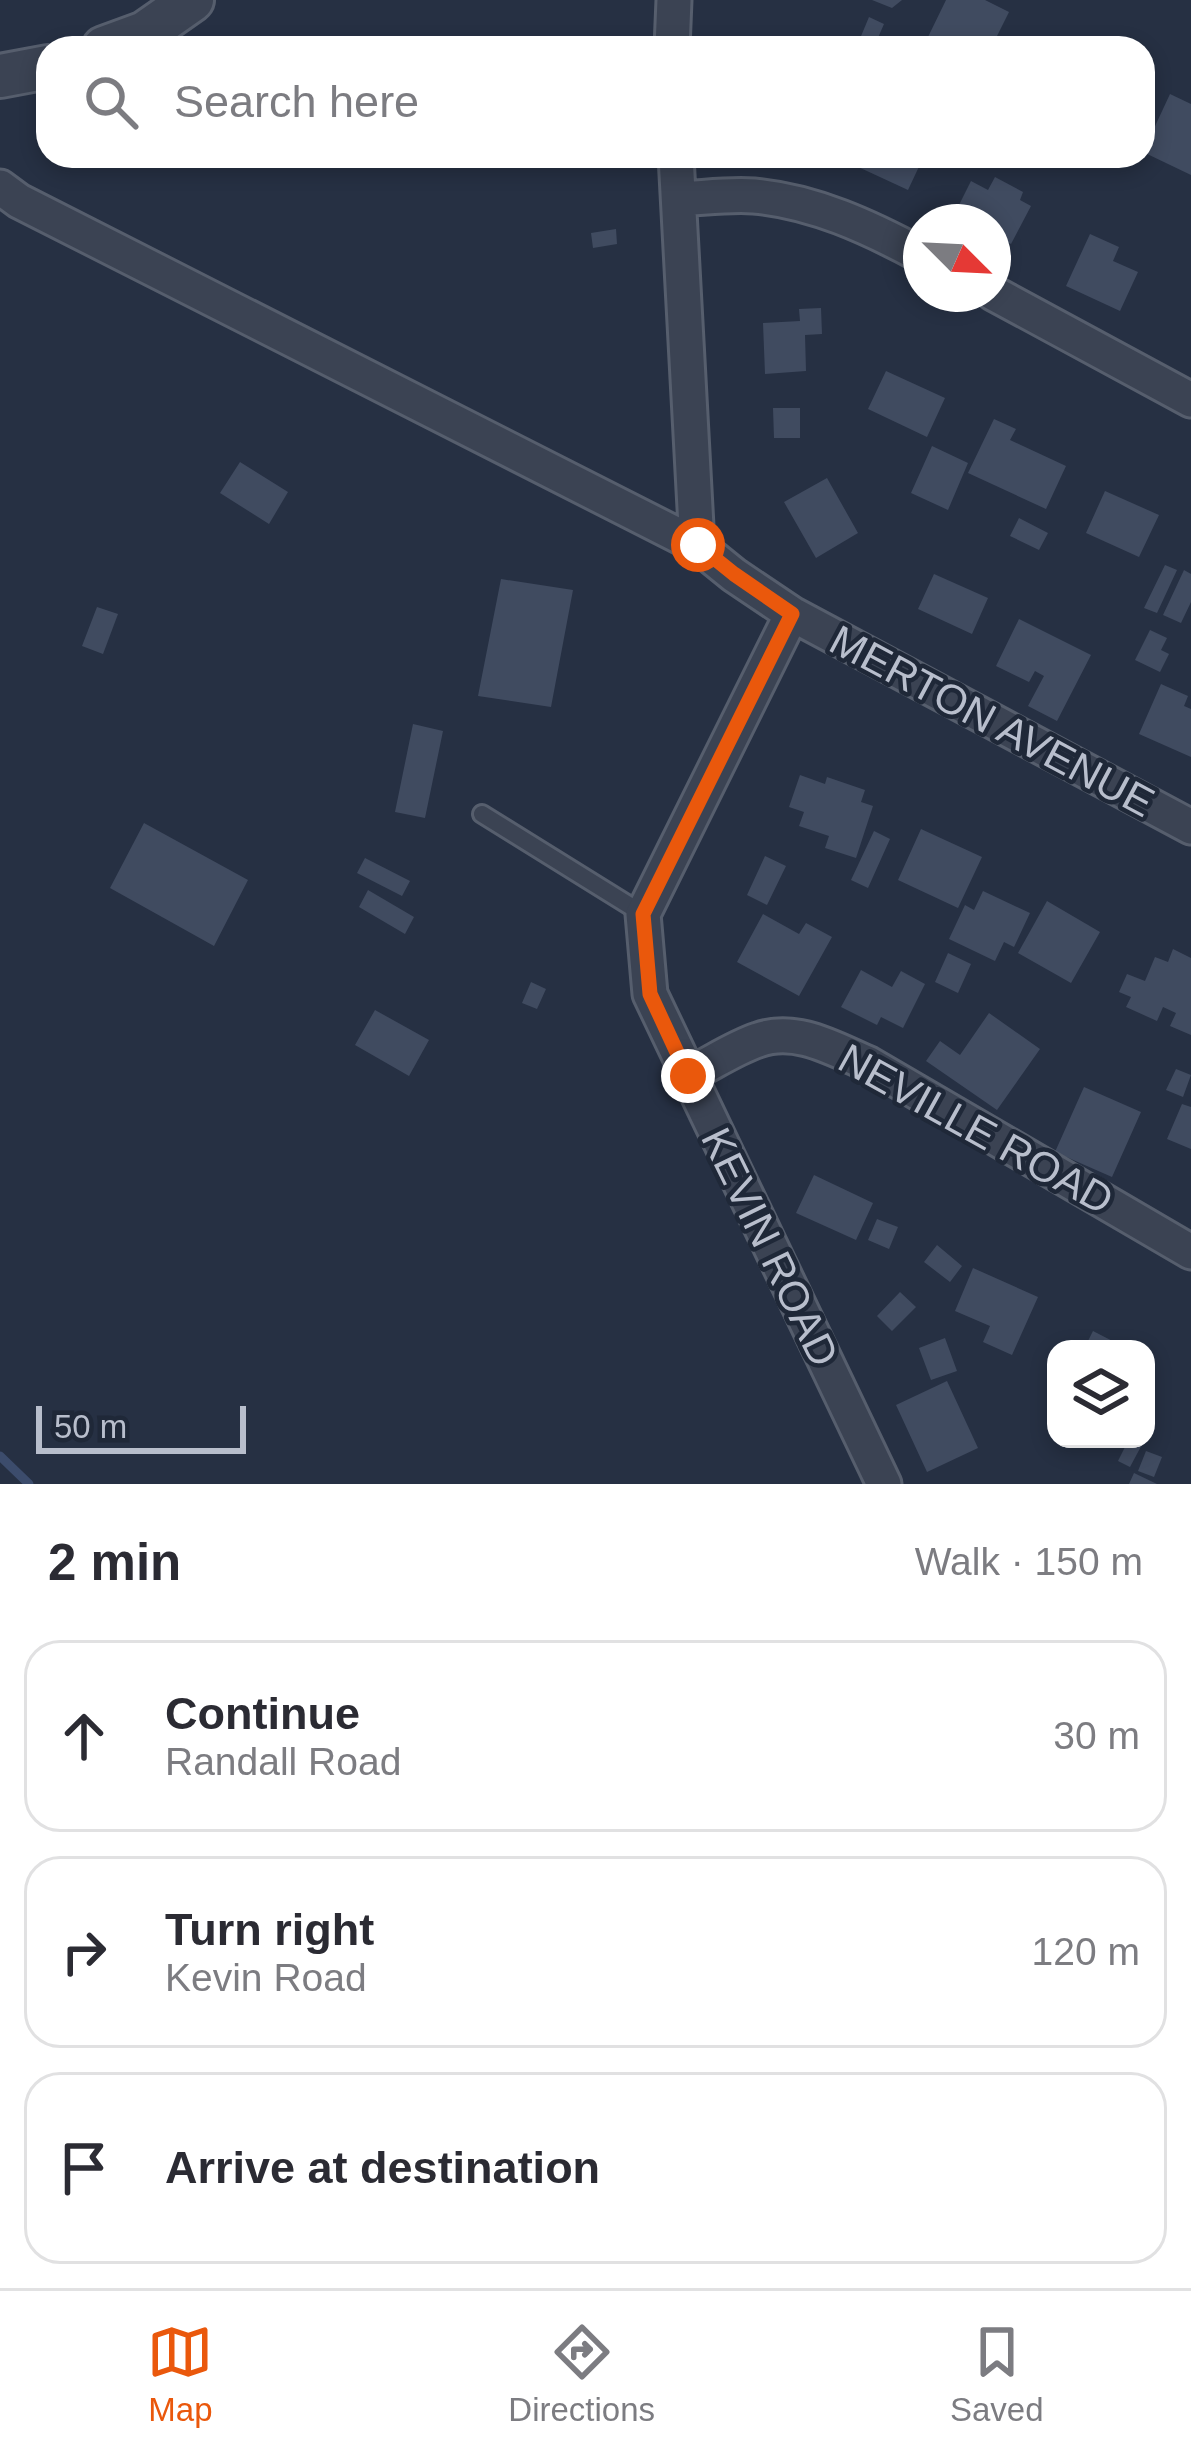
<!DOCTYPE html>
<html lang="en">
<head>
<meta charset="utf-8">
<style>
  body { margin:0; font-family:Helvetica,sans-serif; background:#f7f7f7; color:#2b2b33 }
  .controls { position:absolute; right:36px; bottom:36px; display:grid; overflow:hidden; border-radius:24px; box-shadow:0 6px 18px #0003 }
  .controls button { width:108px; height:108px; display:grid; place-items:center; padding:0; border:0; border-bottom:3px solid #e1e1e2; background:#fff; color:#2b2b33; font:60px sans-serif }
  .compass { position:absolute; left:903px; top:204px; width:108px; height:108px; border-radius:50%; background:#fff; box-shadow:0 6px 18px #0003; rotate:114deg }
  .scale { position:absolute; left:36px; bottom:30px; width:210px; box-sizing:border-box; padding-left:12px; border:6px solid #b8becc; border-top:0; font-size:33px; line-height:42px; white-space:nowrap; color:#b8becc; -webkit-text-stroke:9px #1f2838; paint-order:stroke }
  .stop { position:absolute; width:36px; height:36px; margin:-27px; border:9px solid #ea580c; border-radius:50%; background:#fff }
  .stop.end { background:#ea580c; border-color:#fff; box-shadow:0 3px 12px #0008 }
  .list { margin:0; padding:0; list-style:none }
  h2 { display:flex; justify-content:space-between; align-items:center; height:156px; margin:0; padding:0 48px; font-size:51px }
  h2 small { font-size:39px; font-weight:400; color:#7c7c81 }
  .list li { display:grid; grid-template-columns:78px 1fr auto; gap:36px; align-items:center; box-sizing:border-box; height:192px; margin:0 24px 24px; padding:0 24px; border:3px solid #e1e1e2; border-radius:36px }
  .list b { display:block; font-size:45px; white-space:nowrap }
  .list p { margin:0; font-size:39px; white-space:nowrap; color:#7c7c81 }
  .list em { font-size:39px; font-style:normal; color:#7c7c81 }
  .icon { flex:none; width:66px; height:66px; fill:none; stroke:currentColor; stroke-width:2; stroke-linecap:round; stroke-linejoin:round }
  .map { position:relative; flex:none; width:1191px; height:1484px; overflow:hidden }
  .search { position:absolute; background:#fff; box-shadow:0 6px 18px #0003; left:36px; right:36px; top:36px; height:132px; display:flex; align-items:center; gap:30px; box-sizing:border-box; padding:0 42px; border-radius:36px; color:#7c7c81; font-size:45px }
  .sheet { height:804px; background:#fff }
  nav { display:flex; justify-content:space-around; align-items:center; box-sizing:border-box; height:168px; border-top:3px solid #e1e1e2; background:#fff; font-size:33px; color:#7c7c81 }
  nav a { display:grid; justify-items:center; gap:6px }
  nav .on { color:#ea580c }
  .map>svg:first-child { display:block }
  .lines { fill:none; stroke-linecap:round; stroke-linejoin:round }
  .stream { stroke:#3c4c6c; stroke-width:9 }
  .building { fill:#404b60 }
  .service-casing { stroke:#565e6d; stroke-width:22 }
  .minor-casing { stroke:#565e6d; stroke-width:39 }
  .tertiary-casing { stroke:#565e6d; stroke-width:48 }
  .service { stroke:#3b4353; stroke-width:16 }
  .minor { stroke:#3b4353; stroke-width:33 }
  .tertiary { stroke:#3b4353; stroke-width:42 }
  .route { stroke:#ea580c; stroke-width:15 }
  .labels { text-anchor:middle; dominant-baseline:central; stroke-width:9; stroke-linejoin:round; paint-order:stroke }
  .street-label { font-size:42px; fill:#b8becc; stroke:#1f2838 }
</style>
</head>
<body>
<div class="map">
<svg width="1191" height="1484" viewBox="0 0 1191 1484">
  <rect width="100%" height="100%" fill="#263043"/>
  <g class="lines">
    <path class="stream" d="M 0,1456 L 29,1484"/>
  </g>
  <path class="building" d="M 872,0 L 902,0 L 892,8 Z
    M 946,0 L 985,0 L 1009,12 L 991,48 L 964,48 L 955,43 L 952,48 L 928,37 Z
    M 869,17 L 884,24 L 874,47 L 859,41 Z
    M 768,36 L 807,46 L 807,48 L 764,48 Z
    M 1170,94 L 1191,104 L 1191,175 L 1143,152 Z
    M 842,156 L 924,156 L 908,190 L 841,159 Z
    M 995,177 L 1023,192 L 1020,200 L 1031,206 L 1011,244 L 993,235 L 993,222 L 968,222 L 954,215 L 971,181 L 988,190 Z
    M 616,229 L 617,244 L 593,248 L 591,233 Z
    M 1090,234 L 1119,247 L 1113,261 L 1138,272 L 1120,311 L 1066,286 Z
    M 821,308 L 822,334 L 805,335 L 806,371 L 765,374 L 763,323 L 800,321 L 799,309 Z
    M 886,371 L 945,398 L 927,437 L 868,409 Z
    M 773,408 L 800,408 L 800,438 L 774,438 Z
    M 994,419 L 1016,429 L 1010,440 L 1066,466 L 1046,509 L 968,473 Z
    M 932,446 L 968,463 L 948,510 L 911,493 Z
    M 240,462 L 288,492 L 269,524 L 220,493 Z
    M 827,478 L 858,533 L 816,558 L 784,502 Z
    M 1105,491 L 1159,515 L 1139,557 L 1086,533 Z
    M 1019,518 L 1048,533 L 1039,550 L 1010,536 Z
    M 1165,565 L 1177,570 L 1157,613 L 1144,608 Z
    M 1184,570 L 1191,574 L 1191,602 L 1181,623 L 1163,615 Z
    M 934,574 L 988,598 L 972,634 L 918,609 Z
    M 501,579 L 573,590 L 551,707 L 478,696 Z
    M 97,607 L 118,614 L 103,654 L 82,646 Z
    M 1019,619 L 1091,655 L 1057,721 L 1028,706 L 1044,676 L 1035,671 L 1029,682 L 996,666 Z
    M 1150,630 L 1167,638 L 1161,650 L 1169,654 L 1160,672 L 1135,660 Z
    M 1161,684 L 1188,696 L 1184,706 L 1191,709 L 1191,757 L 1139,734 Z
    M 413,724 L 443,731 L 425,818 L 395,812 Z
    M 800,775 L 825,784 L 827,777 L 865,790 L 861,802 L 873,806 L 856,858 L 825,848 L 829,836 L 799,826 L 804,812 L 789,807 Z
    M 144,823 L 248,880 L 214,946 L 110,888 Z
    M 921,829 L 982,857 L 958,908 L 898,880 Z
    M 874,831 L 890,839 L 868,888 L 851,880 Z
    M 765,856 L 786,866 L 767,905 L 747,895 Z
    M 365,858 L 410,881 L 402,896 L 357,873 Z
    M 368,890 L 414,917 L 405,934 L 359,907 Z
    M 983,891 L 1030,913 L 1014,947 L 1004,942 L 995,961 L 949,939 L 965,905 L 974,910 Z
    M 1047,901 L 1100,932 L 1071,983 L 1018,953 Z
    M 763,914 L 799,934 L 806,923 L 832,937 L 799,996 L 737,962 Z
    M 1173,949 L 1191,958 L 1191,1035 L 1170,1026 L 1176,1013 L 1163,1007 L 1157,1021 L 1126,1007 L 1131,997 L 1119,992 L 1127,974 L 1145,981 L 1155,957 L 1168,962 Z
    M 948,953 L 971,964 L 958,993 L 935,982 Z
    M 861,970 L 892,987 L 901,971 L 925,984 L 903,1028 L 881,1017 L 877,1025 L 841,1007 Z
    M 531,982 L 546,989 L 537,1009 L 522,1003 Z
    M 375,1010 L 429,1040 L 409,1076 L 355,1045 Z
    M 989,1013 L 1040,1049 L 997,1110 L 926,1061 L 940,1041 L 960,1055 Z
    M 1176,1069 L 1191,1075 L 1183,1097 L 1166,1090 Z
    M 1084,1087 L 1141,1112 L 1112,1177 L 1055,1152 Z
    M 1182,1104 L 1191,1107 L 1191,1149 L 1167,1139 Z
    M 814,1175 L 873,1203 L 856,1240 L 796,1213 Z
    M 877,1219 L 898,1227 L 889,1249 L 868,1240 Z
    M 937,1245 L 962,1266 L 950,1282 L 924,1262 Z
    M 973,1268 L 1038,1297 L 1012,1355 L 983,1342 L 990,1326 L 955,1311 Z
    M 900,1292 L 916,1307 L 892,1331 L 877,1316 Z
    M 1093,1331 L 1128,1349 L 1084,1349 Z
    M 945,1338 L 957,1371 L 931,1380 L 919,1348 Z
    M 947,1381 L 978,1448 L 927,1472 L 896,1405 Z
    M 1129,1439 L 1145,1439 L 1130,1467 L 1118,1461 Z
    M 1146,1451 L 1162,1457 L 1154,1477 L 1138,1471 Z
    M 1134,1473 L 1157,1484 L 1129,1484 Z"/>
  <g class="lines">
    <g class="service-casing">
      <path id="service" d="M 482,814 L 643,914"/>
    </g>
    <g class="minor-casing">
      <path id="minor" d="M 672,48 L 674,0
        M 676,156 L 697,545 L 734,575 L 792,614 L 1191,827
        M 0,187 L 19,201 L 697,545
        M 679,199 C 703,198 729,194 754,196 C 813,201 869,227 921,255
        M 993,293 L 1191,400
        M 792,614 L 643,914 L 650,994 L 884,1484
        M 688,1075 C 711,1064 734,1048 758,1040 C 796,1026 834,1049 869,1064 L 1191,1252"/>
    </g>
    <g class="tertiary-casing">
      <path id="tertiary" d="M 104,48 L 145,33 L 192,0
        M 0,76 L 48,67"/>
    </g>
    <use href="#service" class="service"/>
    <use href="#minor" class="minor"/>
    <use href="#tertiary" class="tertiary"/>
  </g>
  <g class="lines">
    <path class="route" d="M 688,1076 L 650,994 L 643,914 L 792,614 L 734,574 L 698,545"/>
  </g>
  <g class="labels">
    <g class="street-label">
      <text transform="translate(992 721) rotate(28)">MERTON AVENUE</text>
      <text transform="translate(976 1129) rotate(29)">NEVILLE ROAD</text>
      <text transform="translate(770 1247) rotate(64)">KEVIN ROAD</text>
    </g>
  </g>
</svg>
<div class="controls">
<button><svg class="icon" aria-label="layers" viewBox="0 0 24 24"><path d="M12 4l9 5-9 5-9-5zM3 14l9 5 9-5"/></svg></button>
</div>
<svg class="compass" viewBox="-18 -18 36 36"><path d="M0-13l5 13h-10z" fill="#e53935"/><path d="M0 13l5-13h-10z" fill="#7c7c81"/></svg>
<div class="scale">50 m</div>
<div class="stop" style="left:698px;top:545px"></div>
<div class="stop end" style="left:688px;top:1076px"></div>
<div class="search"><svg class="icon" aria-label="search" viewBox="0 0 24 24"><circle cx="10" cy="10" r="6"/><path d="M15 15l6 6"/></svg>Search here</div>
</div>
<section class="sheet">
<h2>2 min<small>Walk · 150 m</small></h2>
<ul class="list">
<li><svg class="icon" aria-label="ahead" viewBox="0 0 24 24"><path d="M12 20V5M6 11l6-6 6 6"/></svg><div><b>Continue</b><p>Randall Road</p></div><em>30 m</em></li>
<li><svg class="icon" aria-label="right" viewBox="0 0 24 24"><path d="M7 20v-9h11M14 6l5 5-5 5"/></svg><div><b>Turn right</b><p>Kevin Road</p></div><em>120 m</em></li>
<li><svg class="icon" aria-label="arrive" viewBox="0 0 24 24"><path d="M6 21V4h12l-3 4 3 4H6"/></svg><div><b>Arrive at destination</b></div></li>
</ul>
</section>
<nav>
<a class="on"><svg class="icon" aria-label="map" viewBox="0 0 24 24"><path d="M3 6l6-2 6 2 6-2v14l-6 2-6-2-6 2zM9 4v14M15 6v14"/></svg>Map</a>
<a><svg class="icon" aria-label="directions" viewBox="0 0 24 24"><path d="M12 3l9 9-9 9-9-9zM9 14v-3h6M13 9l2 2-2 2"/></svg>Directions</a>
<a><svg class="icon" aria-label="saved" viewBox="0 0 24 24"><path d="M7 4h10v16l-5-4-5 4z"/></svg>Saved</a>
</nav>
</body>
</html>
